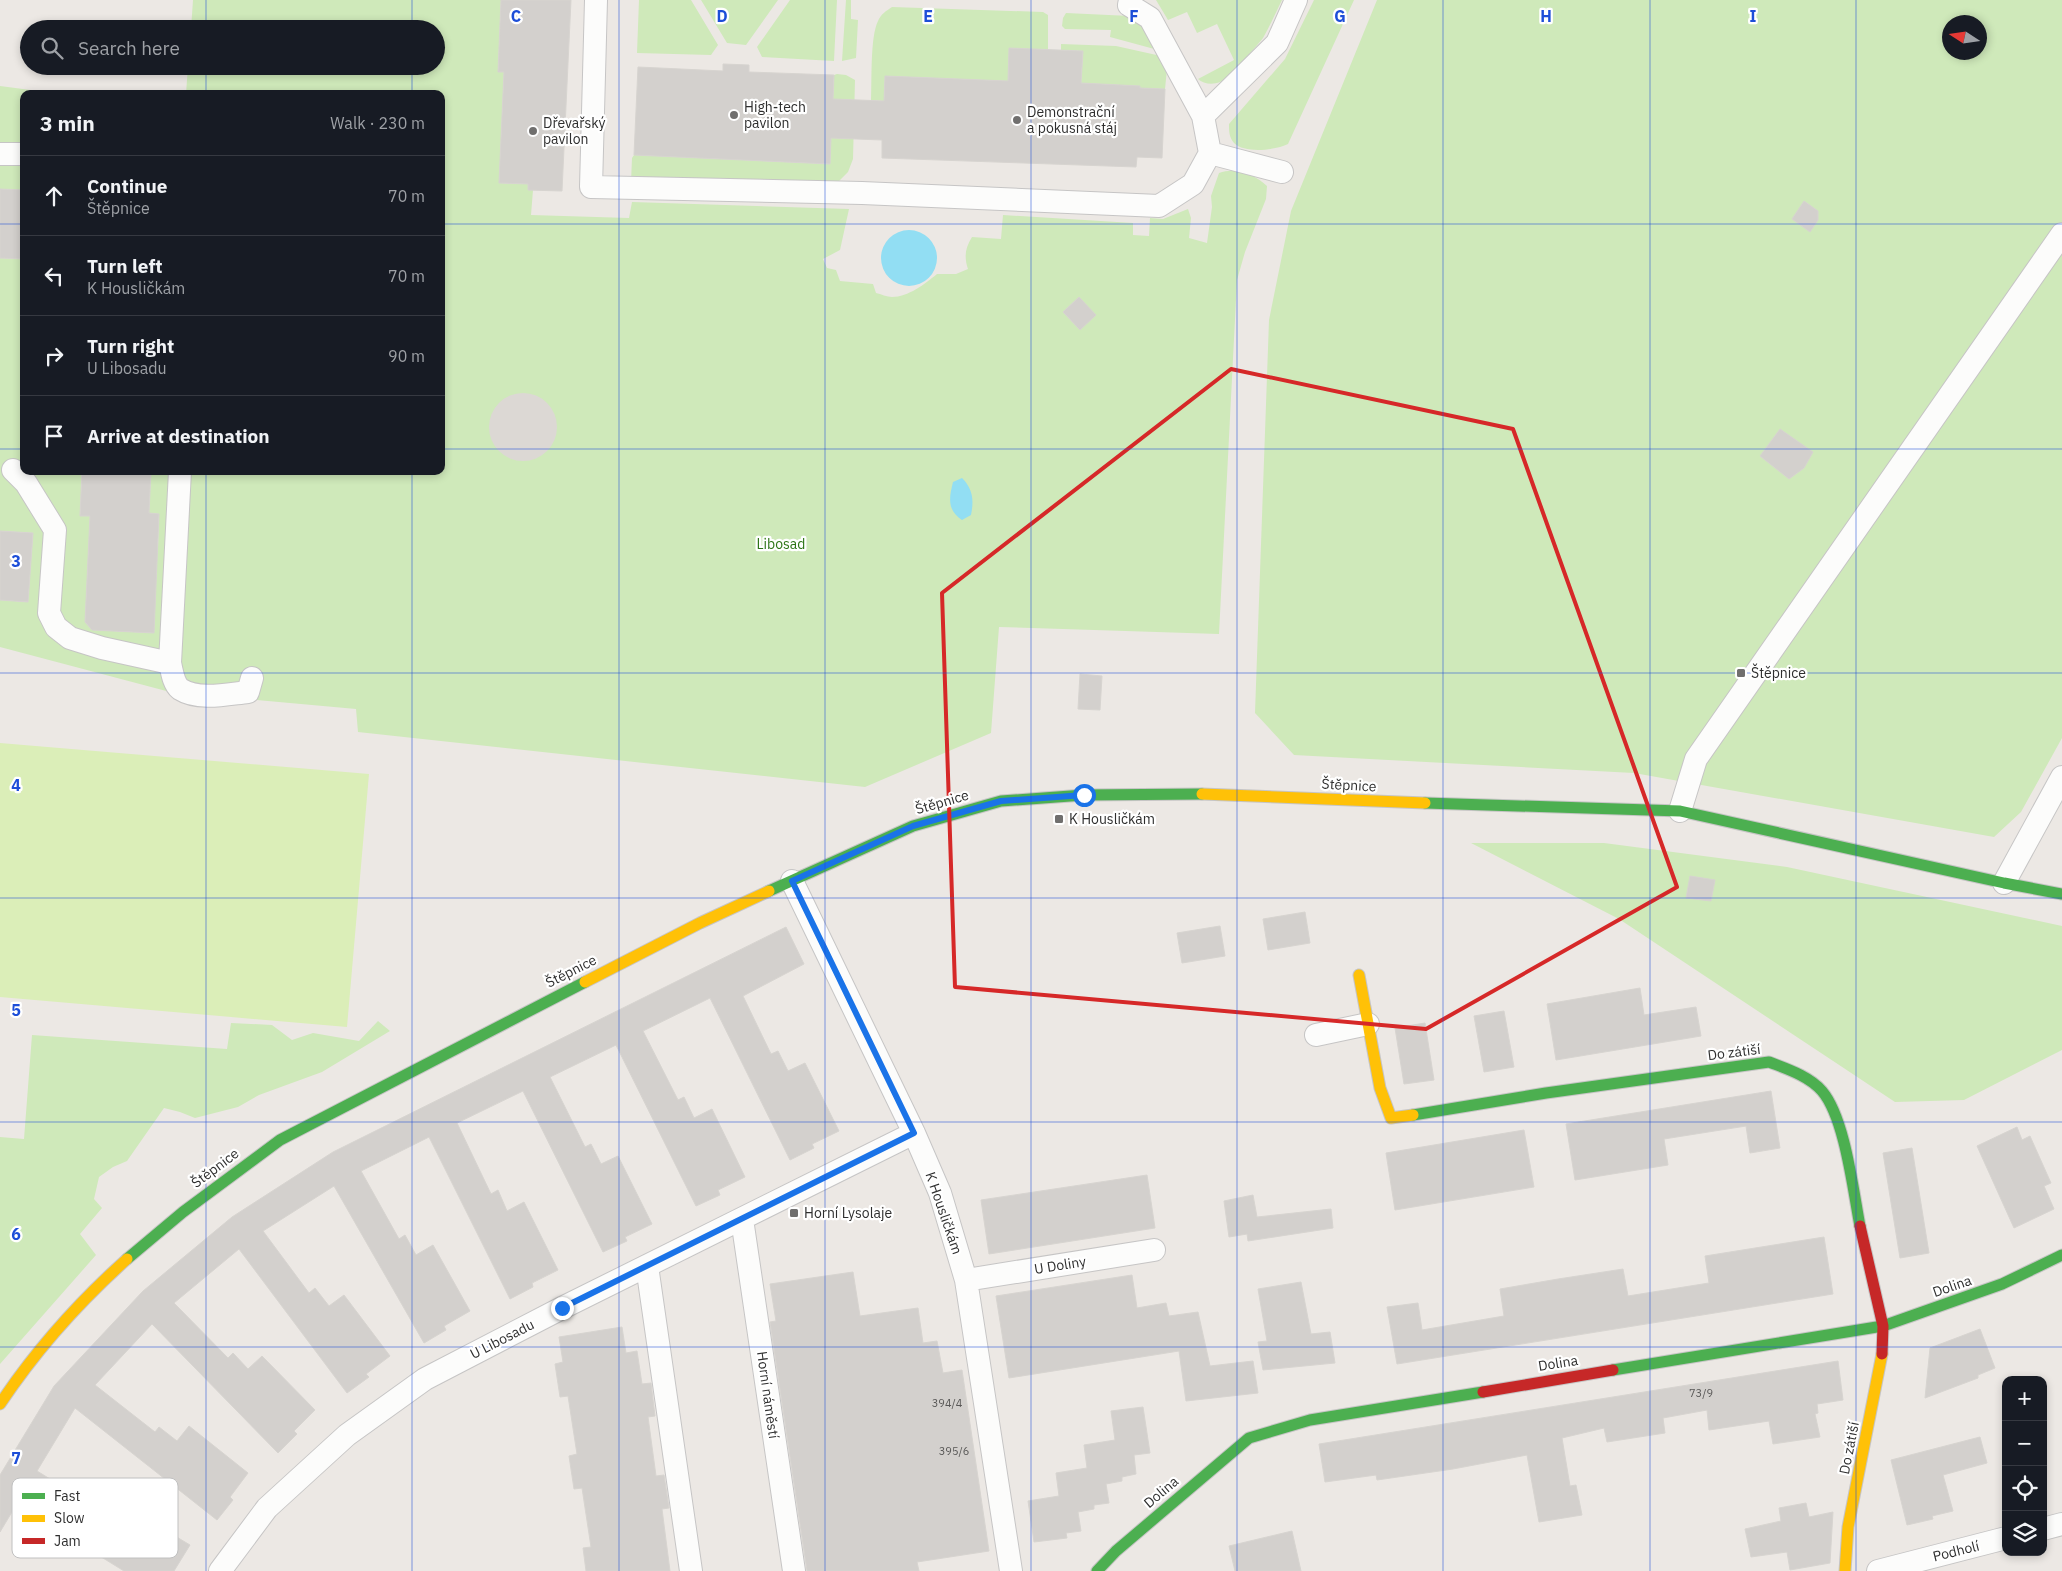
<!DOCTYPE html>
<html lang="en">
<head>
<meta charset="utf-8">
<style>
  body { margin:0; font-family:"IBM Plex Sans",sans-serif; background:#242831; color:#f1f3f6 }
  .controls { position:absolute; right:15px; bottom:15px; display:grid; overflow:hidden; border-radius:10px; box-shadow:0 2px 8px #0003 }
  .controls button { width:45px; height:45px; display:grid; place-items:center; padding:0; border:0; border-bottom:1px solid #363941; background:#171b24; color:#f1f3f6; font:25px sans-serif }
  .compass { position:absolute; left:1942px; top:15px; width:45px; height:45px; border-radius:50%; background:#171b24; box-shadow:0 2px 8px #0003; rotate:282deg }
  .stop { position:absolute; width:15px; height:15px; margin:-11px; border:4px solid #1a73e8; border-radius:50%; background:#fff }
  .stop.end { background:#1a73e8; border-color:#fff; box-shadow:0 1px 5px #0008 }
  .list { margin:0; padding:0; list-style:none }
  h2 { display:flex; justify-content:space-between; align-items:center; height:65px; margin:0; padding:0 20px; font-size:21px }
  h2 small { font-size:16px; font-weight:400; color:#9ea1a6 }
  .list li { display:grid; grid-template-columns:32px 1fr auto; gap:15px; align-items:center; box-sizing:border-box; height:80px; padding:0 20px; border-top:1px solid #363941 }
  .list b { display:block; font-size:19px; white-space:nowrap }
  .list p { margin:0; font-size:16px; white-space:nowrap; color:#9ea1a6 }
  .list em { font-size:16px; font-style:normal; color:#9ea1a6 }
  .icon { flex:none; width:28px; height:28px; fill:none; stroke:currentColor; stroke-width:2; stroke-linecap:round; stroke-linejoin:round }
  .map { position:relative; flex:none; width:2062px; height:1571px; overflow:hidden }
  .search { position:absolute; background:#171b24; box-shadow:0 2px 8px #0003; left:20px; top:20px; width:425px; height:55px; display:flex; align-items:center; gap:12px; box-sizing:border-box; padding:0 18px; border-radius:28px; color:#9ea1a6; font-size:19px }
  .panel { position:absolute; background:#171b24; box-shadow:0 2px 8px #0003; left:20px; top:90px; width:425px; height:385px; border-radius:10px }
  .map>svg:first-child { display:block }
  .green { fill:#cfe9ba; fill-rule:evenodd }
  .pitch { fill:#dbeeb8 }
  .plaza { fill:#dcd8d4 }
  .water { fill:#92def3 }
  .building { fill:#d3d0cd; stroke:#d7d4d0 }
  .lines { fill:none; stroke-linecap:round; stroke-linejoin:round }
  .street-casing { stroke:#c6c5c5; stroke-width:24 }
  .fast-casing { stroke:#c6c5c5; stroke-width:13 }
  .slow-casing { stroke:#c6c5c5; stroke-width:13 }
  .jam-casing { stroke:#c6c5c5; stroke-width:13 }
  .street { stroke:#fcfcfb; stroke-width:22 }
  .fast { stroke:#4caf50; stroke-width:11 }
  .slow { stroke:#ffc107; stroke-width:11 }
  .jam { stroke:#c62828; stroke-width:11 }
  .route { stroke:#1a73e8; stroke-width:6 }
  .marked { fill:none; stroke:#d62828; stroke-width:4; stroke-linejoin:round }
  .grid { fill:none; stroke:#1d4ed8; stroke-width:1; stroke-opacity:0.55 }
  .poi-dot { fill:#706f6e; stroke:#fff; stroke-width:2 }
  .labels { text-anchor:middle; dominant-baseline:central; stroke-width:4.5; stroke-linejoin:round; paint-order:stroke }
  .number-label { font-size:11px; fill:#585756 }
  .poi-label { font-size:14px; fill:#2e2e2e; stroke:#fff; text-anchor:start }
  .park-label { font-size:14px; fill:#2c7415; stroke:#fff }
  .street-label { font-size:14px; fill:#2e2e2e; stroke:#fff }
  .key { fill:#fff; stroke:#c0c0c0; stroke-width:1 }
  .key-label { font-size:14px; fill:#2e2e2e }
  .grid-label { font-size:16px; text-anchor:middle; font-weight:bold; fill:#1d4ed8; stroke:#fff; stroke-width:4.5; stroke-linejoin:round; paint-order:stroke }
</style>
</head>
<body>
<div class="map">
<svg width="2062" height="1571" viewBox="0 0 2062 1571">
  <rect width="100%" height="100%" fill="#ece8e4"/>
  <path class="green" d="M 193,0 L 501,0 L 498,71 L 504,72 L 499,183 L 528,184 L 528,190 L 533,190 L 531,215 L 629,218 L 632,202 L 849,209 L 840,250 L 823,259 L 827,268 L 836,270 L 840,281 L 873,284 L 876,293 C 881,294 887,297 892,297 C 908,297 925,284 937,274 L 956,274 L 968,269 C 964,257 965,248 972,237 L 1001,239 L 1003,215 L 1133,223 L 1133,235 L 1149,236 L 1150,218 L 1163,219 L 1188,209 L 1191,218 L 1189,238 L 1207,243 L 1212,207 L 1211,196 L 1219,173 C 1236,167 1254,174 1267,186 L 1266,199 L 1245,252 L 1237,280 L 1219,634 L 999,627 L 991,733 L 865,787 L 358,732 L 356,709 L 170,692 L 0,647 L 0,600 L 28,602 L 33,533 L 0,531 L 0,258 L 24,259 L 24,471 L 82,471 L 80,515 L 90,516 L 85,622 L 92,630 L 153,633 L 148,556 L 158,547 L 159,514 L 149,513 L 151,471 L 441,471 L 441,94 L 186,94 L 188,66 L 436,66 L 436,29 L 191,29 ZM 1079,297 L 1080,330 L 1063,312 Z
    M 639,0 L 691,0 L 718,45 L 711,55 L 637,53 Z
    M 701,0 L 778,0 L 746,45 L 727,43 Z
    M 790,0 L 837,0 L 834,61 L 762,57 L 757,47 Z
    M 846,0 L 851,0 L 851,19 L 858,20 L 856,58 L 842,61 Z
    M 1156,0 L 1282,0 C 1276,12 1270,26 1263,38 C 1256,47 1229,78 1220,82 C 1213,85 1203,84 1198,79 L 1234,60 L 1217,24 L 1197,33 L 1187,12 L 1168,20 Z
    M 1314,0 L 1354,0 L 1288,144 C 1276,150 1245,154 1234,143 C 1229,137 1229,131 1229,124 L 1285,59 Z
    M 1377,0 L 2062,0 L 2062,738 L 2021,812 L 1994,837 L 1634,773 L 1294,755 L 1255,713 L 1269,320 L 1291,211 ZM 1950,22 L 1980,22 L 1980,52 L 1950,52 Z
    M 892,7 L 1043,12 L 1048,15 L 1048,50 L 1010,48 L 1008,81 L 885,76 L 884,101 L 871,100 C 872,81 870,37 878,21 C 881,14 886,11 892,7 Z
    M 1066,13 L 1130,16 L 1143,24 L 1158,50 L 1110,37 L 1111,30 L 1065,29 L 1062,26 L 1063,18 Z
    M 1061,44 L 1116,46 L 1161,56 L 1167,69 L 1165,89 L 1140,88 L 1139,86 L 1081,83 L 1083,51 L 1061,50 Z
    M 837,74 L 846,75 L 855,80 L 853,159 L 848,172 L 837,183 L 631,182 L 632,158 L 634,155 L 830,164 L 834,75 Z
    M 0,86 L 61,94 L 24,94 L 24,190 L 18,199 L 18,190 L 0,189 Z
    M 1471,843 L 1604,843 L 1787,867 L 2062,926 L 2062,1050 L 1964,1100 L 1895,1102 L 1619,919 Z
    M 378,1021 L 390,1031 L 322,1072 L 259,1095 L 238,1107 L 195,1118 L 180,1112 L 164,1108 L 127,1161 L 113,1167 L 99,1177 L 94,1199 L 102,1208 L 80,1234 L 96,1255 L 0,1364 L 0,1137 L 24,1139 L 32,1035 L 227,1049 L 231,1023 L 272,1025 L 292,1040 L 313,1033 L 359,1041 Z"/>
  <path class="pitch" d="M 0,743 L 369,774 L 347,1027 L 0,997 Z"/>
  <path class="plaza" d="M489 427a34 34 0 1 1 68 0a34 34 0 1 1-68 0Z"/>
  <path class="water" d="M881 258a28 28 0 1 1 56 0a28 28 0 1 1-56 0Z
    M 962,478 C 973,489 974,500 971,515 L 962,520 C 947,510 949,498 953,482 Z"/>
  <path class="building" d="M 501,0 L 571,0 L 562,191 L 528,190 L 528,184 L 499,183 L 504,72 L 498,72 Z
    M 1009,48 L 1083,51 L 1081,83 L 1140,86 L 1140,88 L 1165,89 L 1162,158 L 1137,157 L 1136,167 L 882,158 L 882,140 L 831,138 L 830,164 L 634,155 L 638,67 L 723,71 L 723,64 L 749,65 L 749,72 L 834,75 L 833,99 L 884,101 L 885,76 L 1008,81 Z
    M 0,189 L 24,190 L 24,259 L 0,258 Z
    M 1804,201 L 1818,211 L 1818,220 L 1810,232 L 1792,219 Z
    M 1079,297 L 1096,315 L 1080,330 L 1063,312 Z
    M 1780,429 L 1813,452 L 1804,468 L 1789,479 L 1760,456 Z
    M 82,471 L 151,471 L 149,513 L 159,514 L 154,633 L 92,630 L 85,622 L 90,516 L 80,516 Z
    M 0,531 L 33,533 L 28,602 L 0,600 Z
    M 1080,674 L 1102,676 L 1100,710 L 1078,709 Z
    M 1690,876 L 1715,880 L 1711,901 L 1686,898 Z
    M 1305,912 L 1310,943 L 1268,950 L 1263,919 Z
    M 1220,926 L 1225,956 L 1182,963 L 1177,933 Z
    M 786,927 L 804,964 L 743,996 L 771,1054 L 778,1051 L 788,1071 L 805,1063 L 839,1131 L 812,1144 L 814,1148 L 790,1160 L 710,998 L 643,1031 L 678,1100 L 684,1097 L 694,1118 L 712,1109 L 745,1177 L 718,1190 L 720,1195 L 696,1206 L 616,1045 L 550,1077 L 585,1147 L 591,1144 L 601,1164 L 618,1156 L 652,1224 L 625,1237 L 627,1241 L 603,1252 L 523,1091 L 457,1123 L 491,1194 L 498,1190 L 507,1211 L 524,1202 L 558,1270 L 532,1283 L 533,1287 L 510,1299 L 429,1137 L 361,1171 L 399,1239 L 405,1235 L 416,1255 L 433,1245 L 470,1311 L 444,1326 L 446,1330 L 424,1343 L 334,1186 L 263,1231 L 309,1293 L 315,1288 L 329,1306 L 344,1295 L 390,1356 L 366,1374 L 369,1377 L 347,1393 L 239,1249 L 174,1303 L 228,1358 L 233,1353 L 248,1369 L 262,1356 L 315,1410 L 294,1431 L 297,1434 L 278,1453 L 152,1324 L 95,1385 L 155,1432 L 159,1427 L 177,1441 L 189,1426 L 248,1473 L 230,1497 L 233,1500 L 217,1520 L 75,1408 L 37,1471 L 76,1495 L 74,1498 L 115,1522 L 125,1506 L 190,1545 L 174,1571 L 124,1571 L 77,1542 L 82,1534 L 21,1497 L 0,1532 L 0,1475 L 54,1386 L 143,1291 L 232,1217 L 333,1152 Z
    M 1640,988 L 1644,1015 L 1696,1007 L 1701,1036 L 1556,1060 L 1547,1004 Z
    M 1504,1011 L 1514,1067 L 1484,1072 L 1474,1016 Z
    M 1425,1023 L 1434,1080 L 1404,1084 L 1395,1028 Z
    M 1771,1091 L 1780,1148 L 1750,1153 L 1746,1126 L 1664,1139 L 1668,1165 L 1575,1180 L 1566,1124 Z
    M 2017,1127 L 2022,1140 L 2030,1136 L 2051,1183 L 2044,1186 L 2054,1209 L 2014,1228 L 1977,1146 Z
    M 1524,1130 L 1534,1187 L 1395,1210 L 1386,1153 Z
    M 1912,1148 L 1929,1253 L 1900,1258 L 1883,1153 Z
    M 1147,1175 L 1155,1228 L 989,1254 L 981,1200 Z
    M 1253,1195 L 1257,1217 L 1331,1209 L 1333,1228 L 1248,1241 L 1247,1234 L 1229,1237 L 1224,1201 Z
    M 1824,1237 L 1833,1294 L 1397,1364 L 1387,1307 L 1418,1303 L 1422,1330 L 1504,1316 L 1500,1289 L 1558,1279 L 1623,1269 L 1628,1296 L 1709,1283 L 1705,1256 Z
    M 853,1272 L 860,1316 L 918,1308 L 923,1343 L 937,1341 L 943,1373 L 962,1370 L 989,1551 L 917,1562 L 919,1571 L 807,1571 L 770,1322 L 776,1321 L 770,1284 Z
    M 1132,1275 L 1137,1308 L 1166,1303 L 1169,1316 L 1198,1312 L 1210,1366 L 1253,1361 L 1258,1393 L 1186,1401 L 1179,1351 L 1009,1378 L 996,1296 Z
    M 1301,1282 L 1311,1334 L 1330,1332 L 1335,1363 L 1263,1370 L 1258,1342 L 1267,1341 L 1258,1289 Z
    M 622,1327 L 626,1353 L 637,1351 L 642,1384 L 651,1383 L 655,1416 L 648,1417 L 656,1476 L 664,1475 L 669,1508 L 662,1509 L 670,1571 L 586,1571 L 583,1548 L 591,1547 L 582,1488 L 574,1489 L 569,1456 L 577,1454 L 568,1396 L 560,1397 L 555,1364 L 563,1362 L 559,1337 Z
    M 1980,1329 L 1995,1368 L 1978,1375 L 1978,1378 L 1925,1398 L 1930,1348 Z
    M 1838,1361 L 1843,1400 L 1817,1404 L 1818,1413 L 1815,1414 L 1820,1437 L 1773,1444 L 1769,1421 L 1709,1430 L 1707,1410 L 1663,1418 L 1665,1433 L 1607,1442 L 1604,1428 L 1562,1438 L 1570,1486 L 1576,1485 L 1582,1515 L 1539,1522 L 1527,1455 L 1453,1469 L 1377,1480 L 1376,1475 L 1325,1482 L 1319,1444 Z
    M 1143,1407 L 1150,1453 L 1134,1455 L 1136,1474 L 1122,1477 L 1122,1481 L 1106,1484 L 1109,1503 L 1094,1505 L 1094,1509 L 1078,1512 L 1081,1531 L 1066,1533 L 1067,1538 L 1034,1542 L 1028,1501 L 1059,1496 L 1056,1473 L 1087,1468 L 1084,1445 L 1115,1440 L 1111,1411 Z
    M 1980,1437 L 1987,1463 L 1943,1475 L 1953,1511 L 1932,1516 L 1933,1519 L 1907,1525 L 1891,1460 Z
    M 1806,1503 L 1809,1517 L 1833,1512 L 1830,1563 L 1790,1570 L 1787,1552 L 1751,1557 L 1745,1529 L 1781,1521 L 1779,1508 Z
    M 1292,1531 L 1301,1571 L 1235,1571 L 1229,1546 Z"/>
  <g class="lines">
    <g class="street-casing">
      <path id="street" d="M 596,0 L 591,187 L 862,193 L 1159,206 L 1193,184 L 1210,153 L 1203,116 L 1150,18 L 1129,5 L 1130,0
        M 1203,116 L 1277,43 L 1296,0
        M 1210,153 L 1282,172
        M 0,154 L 24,154
        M 13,470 L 26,483 L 55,530 L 49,613 L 56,627 L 70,638 L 102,648 L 170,663
        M 180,471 L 170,663 C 172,671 173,683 180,689 C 199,701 228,694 248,692 L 252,678
        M 1680,811 L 1696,759 L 2062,234
        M 792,881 L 914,1133 L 940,1193 L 966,1280 L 1011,1571
        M 2004,883 L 2062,777
        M 1316,1035 L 1368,1024
        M 742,1219 L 794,1571
        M 647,1266 L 691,1571
        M 966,1280 L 1154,1250
        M 2043,1529 L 2062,1524
        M 220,1571 L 267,1508 L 347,1435 L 425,1379 L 562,1308 L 914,1133
        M 1878,1571 L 2006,1538"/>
    </g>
    <g class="fast-casing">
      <path id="fast" d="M 1425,803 L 1680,811 L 2004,883 L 2062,894
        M 769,891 L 913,826 L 1001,801 L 1084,795 L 1202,794
        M 1413,1115 L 1546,1093 L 1769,1062 C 1787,1069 1809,1076 1822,1091 C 1845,1118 1853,1190 1860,1226
        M 127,1259 L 183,1212 L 280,1140 L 585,982
        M 1613,1370 L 1883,1326 L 2002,1284 L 2062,1255
        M 1097,1571 L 1116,1551 L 1249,1438 L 1310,1420 L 1483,1392"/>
    </g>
    <g class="slow-casing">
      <path id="slow" d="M 1202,794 L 1425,803
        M 1359,975 L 1380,1088 L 1391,1118 L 1413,1115
        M 585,982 L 700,923 L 769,891
        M 0,1404 C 36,1350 79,1302 127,1259
        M 1845,1571 L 1848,1527 L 1882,1354"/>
    </g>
    <g class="jam-casing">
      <path id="jam" d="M 1860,1226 L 1883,1326 L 1882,1354
        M 1483,1392 L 1613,1370"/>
    </g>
    <use href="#street" class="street"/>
    <use href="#fast" class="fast"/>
    <use href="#slow" class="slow"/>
    <use href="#jam" class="jam"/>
  </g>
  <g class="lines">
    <path class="route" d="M 562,1308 L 914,1133 L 792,881 L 913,826 L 1001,801 L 1084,795"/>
  </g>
  <path class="marked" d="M 1231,369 L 1513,429 L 1677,887 L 1426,1029 L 955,987 L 942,593 Z"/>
  <path class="grid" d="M 206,0 L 206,29M 412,0 L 412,29M 619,0 L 619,1571M 825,0 L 825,1571M 1031,0 L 1031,1571M 1237,0 L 1237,1571M 1443,0 L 1443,1571M 1650,0 L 1650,1571M 1856,0 L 1856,1571M 206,66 L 206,94M 412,66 L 412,94M 0,224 L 24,224M 441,224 L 2062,224M 0,449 L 24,449M 441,449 L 2062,449M 206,471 L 206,1571M 412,471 L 412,1571M 0,673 L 2062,673M 0,898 L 2062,898M 0,1122 L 2062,1122M 0,1347 L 2062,1347"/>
  <g class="poi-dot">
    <circle cx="734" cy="115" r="5"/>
    <circle cx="1017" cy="120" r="5"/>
    <circle cx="533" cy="131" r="5"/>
    <rect x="1736" y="668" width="10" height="10" rx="2.5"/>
    <rect x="1054" y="814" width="10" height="10" rx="2.5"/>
    <rect x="789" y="1208" width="10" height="10" rx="2.5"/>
  </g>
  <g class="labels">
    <g class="number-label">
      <text x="1701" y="1393">73/9</text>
      <text x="947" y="1403">394/4</text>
      <text x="954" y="1451">395/6</text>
    </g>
    <g class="poi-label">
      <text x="744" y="107">High-tech<tspan x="744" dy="16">pavilon</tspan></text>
      <text x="1027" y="112">Demonstrační<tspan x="1027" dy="16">a pokusná stáj</tspan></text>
      <text x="543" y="123">Dřevařský<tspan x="543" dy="16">pavilon</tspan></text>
      <text x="1751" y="673">Štěpnice</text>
      <text x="1069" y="819">K Housličkám</text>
      <text x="804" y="1213">Horní Lysolaje</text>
    </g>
    <g class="park-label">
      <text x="781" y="544">Libosad</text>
    </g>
    <g class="street-label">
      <text transform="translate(1349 785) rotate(3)">Štěpnice</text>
      <text transform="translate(942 802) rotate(-16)">Štěpnice</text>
      <text transform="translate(571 971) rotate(-27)">Štěpnice</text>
      <text transform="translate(1734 1052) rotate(-7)">Do zátiší</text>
      <text transform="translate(215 1168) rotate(-37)">Štěpnice</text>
      <text transform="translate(944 1213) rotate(71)">K Housličkám</text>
      <text transform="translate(1060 1265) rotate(-9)">U Doliny</text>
      <text transform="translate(1952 1286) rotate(-19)">Dolina</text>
      <text transform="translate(502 1339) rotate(-27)">U Libosadu</text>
      <text transform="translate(1558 1363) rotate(-9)">Dolina</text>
      <text transform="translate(768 1395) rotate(82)">Horní náměstí</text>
      <text transform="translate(1849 1448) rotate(-79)">Do zátiší</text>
      <text transform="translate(1161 1492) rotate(-40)">Dolina</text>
      <text transform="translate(1956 1551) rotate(-14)">Podholí</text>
    </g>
  </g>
  <rect x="12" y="1478" width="166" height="80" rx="8" class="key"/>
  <rect x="22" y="1493" width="23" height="6" fill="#4caf50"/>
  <rect x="22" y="1515" width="23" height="7" fill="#ffc107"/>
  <rect x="22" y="1538" width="23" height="6" fill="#c62828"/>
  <g class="key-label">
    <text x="54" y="1501">Fast</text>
    <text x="54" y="1523">Slow</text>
    <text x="54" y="1546">Jam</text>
  </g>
  <g class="grid-label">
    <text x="516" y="22">C</text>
    <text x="722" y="22">D</text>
    <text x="928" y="22">E</text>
    <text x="1134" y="22">F</text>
    <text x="1340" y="22">G</text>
    <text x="1546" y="22">H</text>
    <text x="1753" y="22">I</text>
    <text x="16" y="567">3</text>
    <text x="16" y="791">4</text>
    <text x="16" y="1016">5</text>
    <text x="16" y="1240">6</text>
    <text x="16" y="1464">7</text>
  </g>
</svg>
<div class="controls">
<button>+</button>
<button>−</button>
<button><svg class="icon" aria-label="locate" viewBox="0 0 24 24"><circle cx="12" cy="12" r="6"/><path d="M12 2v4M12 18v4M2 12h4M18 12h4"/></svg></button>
<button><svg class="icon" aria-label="layers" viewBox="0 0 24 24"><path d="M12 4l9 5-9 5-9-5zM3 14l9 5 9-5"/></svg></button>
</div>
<svg class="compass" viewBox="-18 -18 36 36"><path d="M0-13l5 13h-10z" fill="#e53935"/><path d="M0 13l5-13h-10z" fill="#9ea1a6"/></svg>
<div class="stop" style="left:1084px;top:795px"></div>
<div class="stop end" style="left:562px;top:1308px"></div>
<div class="search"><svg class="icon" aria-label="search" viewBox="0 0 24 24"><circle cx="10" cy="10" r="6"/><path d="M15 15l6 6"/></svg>Search here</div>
<section class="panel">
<h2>3 min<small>Walk · 230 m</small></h2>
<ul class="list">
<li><svg class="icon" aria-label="ahead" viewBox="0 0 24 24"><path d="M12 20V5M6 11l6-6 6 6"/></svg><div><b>Continue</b><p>Štěpnice</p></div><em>70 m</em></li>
<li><svg class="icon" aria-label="left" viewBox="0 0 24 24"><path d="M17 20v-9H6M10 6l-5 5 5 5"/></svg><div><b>Turn left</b><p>K Housličkám</p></div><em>70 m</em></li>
<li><svg class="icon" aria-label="right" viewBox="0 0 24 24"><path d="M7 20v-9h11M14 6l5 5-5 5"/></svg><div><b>Turn right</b><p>U Libosadu</p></div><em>90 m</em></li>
<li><svg class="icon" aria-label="arrive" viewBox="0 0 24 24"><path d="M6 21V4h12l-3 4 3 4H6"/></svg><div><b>Arrive at destination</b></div></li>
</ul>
</section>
</div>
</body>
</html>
